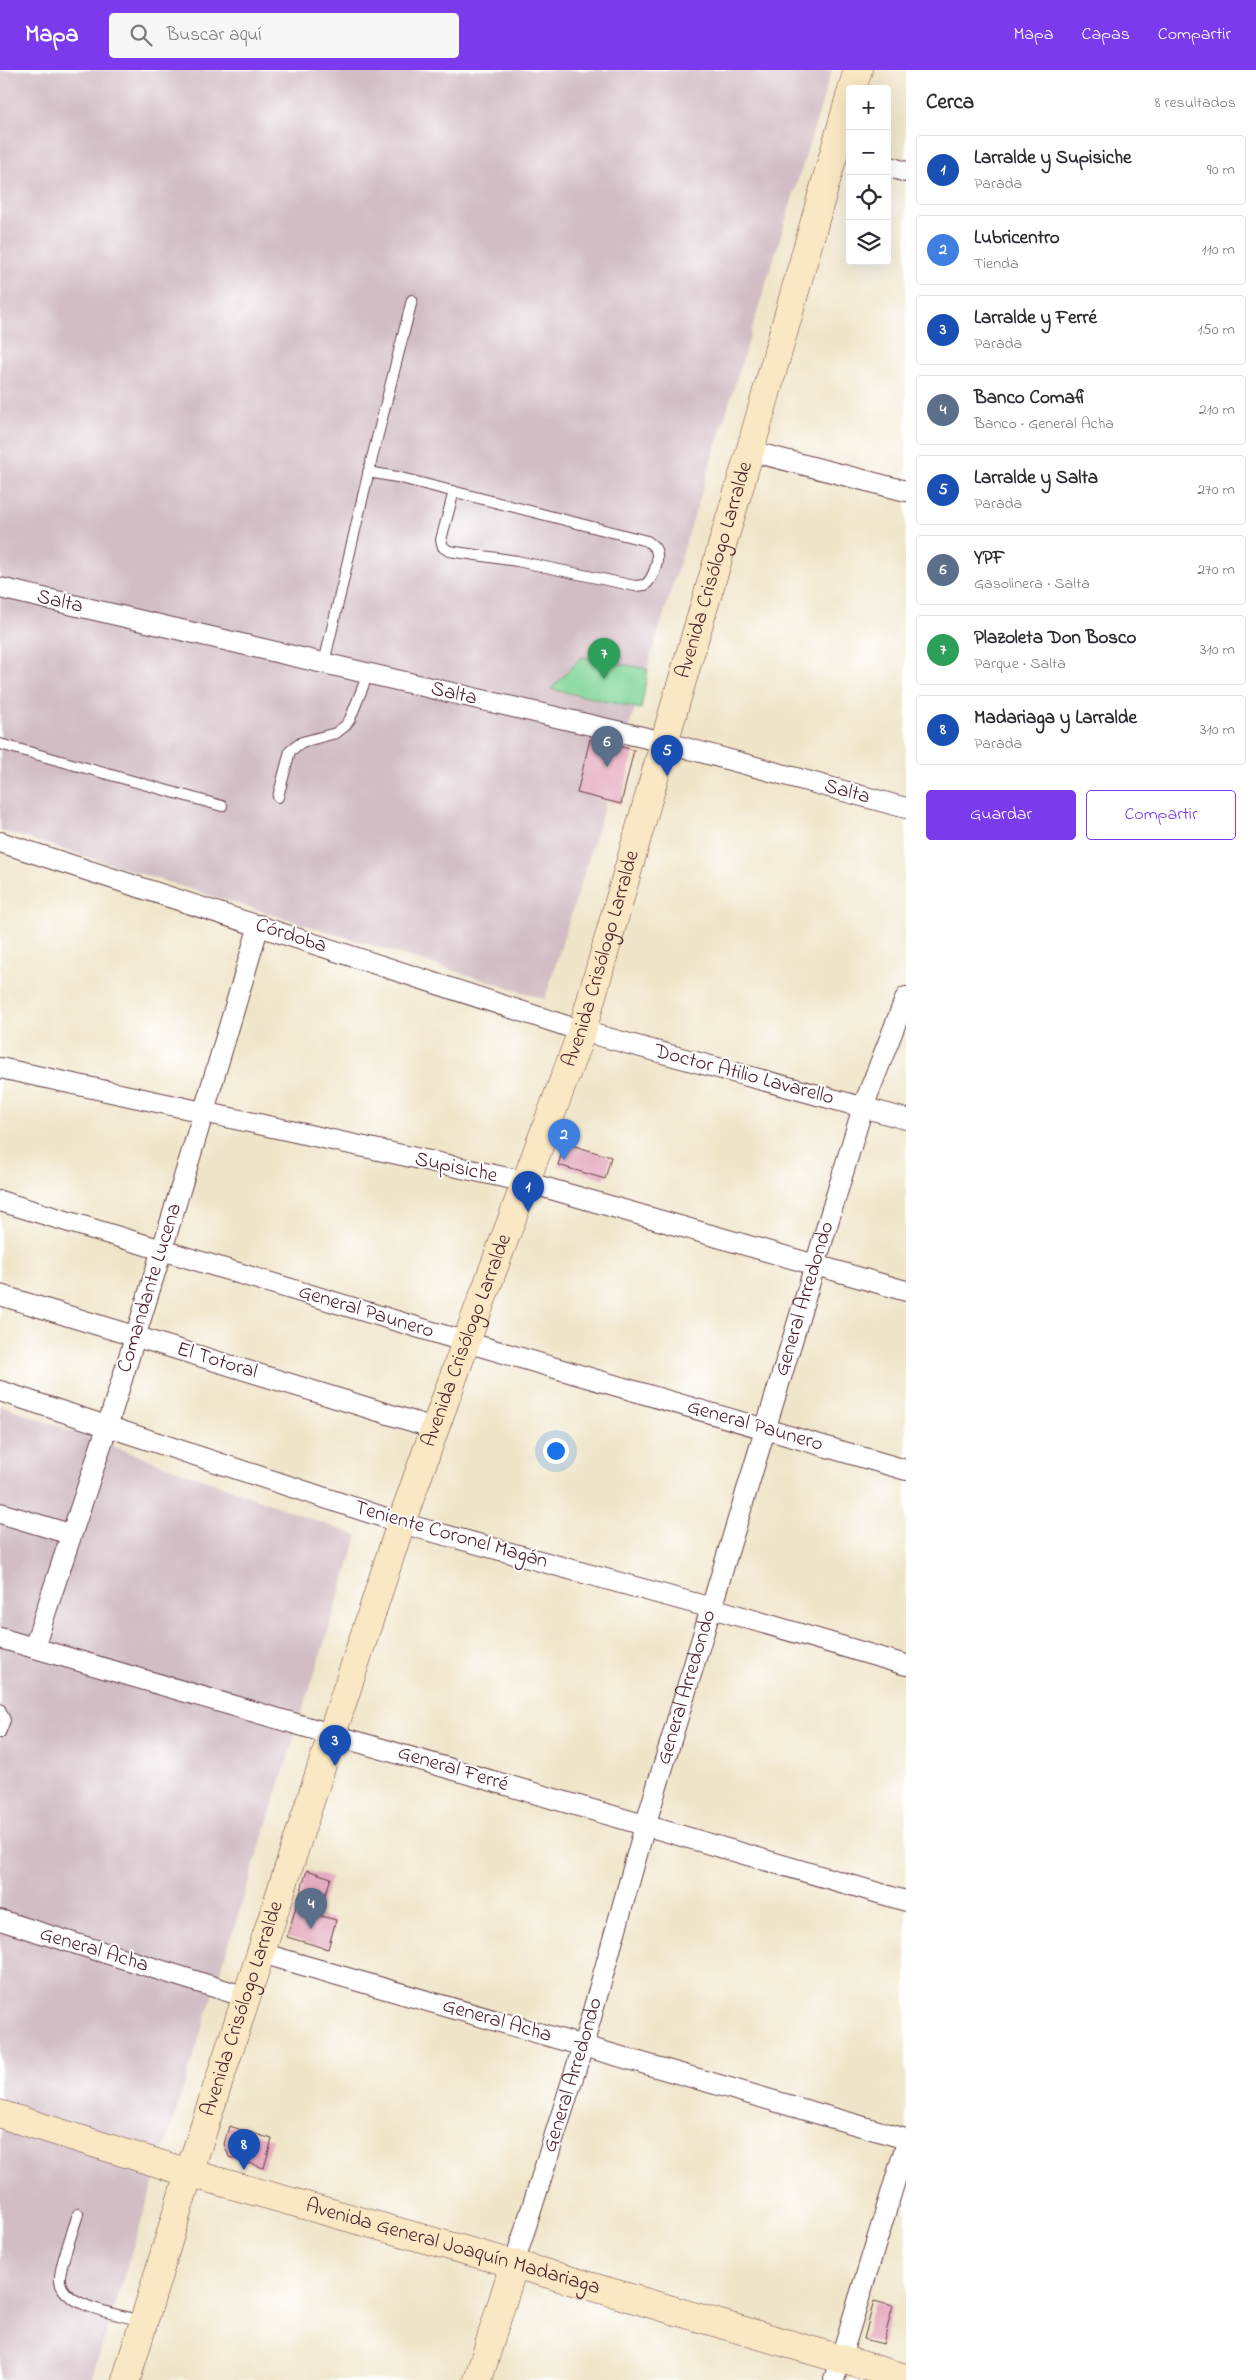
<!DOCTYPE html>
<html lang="es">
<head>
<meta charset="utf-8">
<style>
  body { margin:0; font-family:"Indie Flower",sans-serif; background:#f7f7f7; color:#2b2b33 }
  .controls { position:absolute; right:15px; top:15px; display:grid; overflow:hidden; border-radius:5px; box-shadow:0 5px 20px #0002 }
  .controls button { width:45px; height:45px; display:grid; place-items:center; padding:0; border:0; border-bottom:1px solid #e1e1e2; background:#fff; color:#2b2b33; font:25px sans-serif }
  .you { position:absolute; left:555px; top:1380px; width:18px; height:18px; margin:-12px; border:4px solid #fff; border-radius:50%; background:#1a73e8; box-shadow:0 0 0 8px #1a73e833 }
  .badge { display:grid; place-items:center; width:32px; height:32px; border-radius:50%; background:#7c3aed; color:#fff; font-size:16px; font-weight:700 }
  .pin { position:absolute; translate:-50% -41px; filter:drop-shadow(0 1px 2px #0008) }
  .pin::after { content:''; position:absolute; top:26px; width:18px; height:15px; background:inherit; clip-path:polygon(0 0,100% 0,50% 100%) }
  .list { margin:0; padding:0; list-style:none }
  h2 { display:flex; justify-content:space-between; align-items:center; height:65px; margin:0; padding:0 20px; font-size:21px }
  h2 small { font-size:16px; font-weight:400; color:#7c7c81 }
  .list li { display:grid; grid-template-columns:32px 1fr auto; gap:15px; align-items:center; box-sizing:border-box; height:70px; margin:0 10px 10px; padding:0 10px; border:1px solid #e1e1e2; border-radius:5px }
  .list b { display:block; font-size:19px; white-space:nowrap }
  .list p { margin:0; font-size:16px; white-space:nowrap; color:#7c7c81 }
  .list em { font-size:16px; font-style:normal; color:#7c7c81 }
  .actions { display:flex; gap:10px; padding:15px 20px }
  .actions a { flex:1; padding:11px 0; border:1px solid #7c3aed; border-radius:5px; text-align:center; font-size:18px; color:#7c3aed }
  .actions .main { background:#7c3aed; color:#fff }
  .icon { flex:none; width:28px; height:28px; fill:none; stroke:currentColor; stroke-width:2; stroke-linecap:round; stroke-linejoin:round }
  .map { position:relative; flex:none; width:906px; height:2310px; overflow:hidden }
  header { display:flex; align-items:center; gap:30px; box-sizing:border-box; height:70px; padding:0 25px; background:#7c3aed; color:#fff }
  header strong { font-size:24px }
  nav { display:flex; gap:28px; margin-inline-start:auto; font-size:18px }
  .search { width:350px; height:45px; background:#f7f7f7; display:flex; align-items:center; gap:12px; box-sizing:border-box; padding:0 18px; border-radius:5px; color:#7c7c81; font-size:19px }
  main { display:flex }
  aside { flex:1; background:#fff }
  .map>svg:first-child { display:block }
  .industrial { fill:#d2bdc5 }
  .green { fill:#82d699; stroke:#667a62 }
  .building { fill:#e5adc1 }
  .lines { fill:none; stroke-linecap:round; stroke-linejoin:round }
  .lane-casing { stroke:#633d43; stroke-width:12 }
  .street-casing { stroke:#633d43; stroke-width:22 }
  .secondary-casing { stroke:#633d43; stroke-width:29 }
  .lane { stroke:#fff; stroke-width:10 }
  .street { stroke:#fff; stroke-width:20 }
  .secondary { stroke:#fae7c3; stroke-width:28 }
  .labels { text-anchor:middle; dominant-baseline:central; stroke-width:4; stroke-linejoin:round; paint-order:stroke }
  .street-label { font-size:21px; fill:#4a1f2b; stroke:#fff }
</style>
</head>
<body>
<header>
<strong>Mapa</strong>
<div class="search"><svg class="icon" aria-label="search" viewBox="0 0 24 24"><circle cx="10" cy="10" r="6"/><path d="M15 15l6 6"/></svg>Buscar aquí</div>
<nav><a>Mapa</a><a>Capas</a><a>Compartir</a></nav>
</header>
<main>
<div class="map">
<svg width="906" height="2310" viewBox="0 0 906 2310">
  <rect width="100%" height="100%" fill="#fff"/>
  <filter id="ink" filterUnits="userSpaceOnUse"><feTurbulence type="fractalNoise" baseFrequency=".02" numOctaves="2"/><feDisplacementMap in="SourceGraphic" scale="10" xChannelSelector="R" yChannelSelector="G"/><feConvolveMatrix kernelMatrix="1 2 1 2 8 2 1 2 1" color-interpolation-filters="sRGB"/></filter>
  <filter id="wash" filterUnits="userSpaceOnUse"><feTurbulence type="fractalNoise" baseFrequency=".0096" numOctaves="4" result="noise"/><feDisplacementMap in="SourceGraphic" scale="20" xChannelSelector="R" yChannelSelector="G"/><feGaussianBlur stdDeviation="1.12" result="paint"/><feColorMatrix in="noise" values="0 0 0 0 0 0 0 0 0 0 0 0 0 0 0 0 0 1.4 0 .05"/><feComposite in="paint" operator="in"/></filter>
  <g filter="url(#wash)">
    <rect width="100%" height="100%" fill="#f0e5c9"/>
    <path class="industrial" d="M 0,0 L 832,0 L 545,929 L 0,760 Z
      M 0,1335 L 358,1466 L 91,2310 L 0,2310 Z"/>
    <path class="green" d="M 582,587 L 648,599 L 641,639 L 551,619 Z"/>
    <g id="blocks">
      <path class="building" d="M 590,669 L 634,680 L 621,734 L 577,723 Z
        M 565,1073 L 611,1087 L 605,1109 L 558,1095 Z
        M 307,1800 L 331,1808 L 318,1845 L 336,1850 L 328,1879 L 287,1867 Z
        M 229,2056 L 272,2069 L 264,2098 L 229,2087 L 224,2074 Z
        M 874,2231 L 893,2236 L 883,2274 L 864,2269 Z"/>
    </g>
  </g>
  <g filter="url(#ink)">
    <use href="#blocks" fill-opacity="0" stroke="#633d43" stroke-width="1"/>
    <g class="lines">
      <g class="lane-casing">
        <path id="lane" d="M 368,402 L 397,407 L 647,471 C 650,473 654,476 656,480 C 660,490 653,509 645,515 L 635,516 L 517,491 L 449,481 L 443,477 L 441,470 L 454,421
          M 324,593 L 370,396 L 412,230
          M 0,674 L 222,736
          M 278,727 L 290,681 L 302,672 L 336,663 L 345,656 L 350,649 L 368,604
          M 0,1639 L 5,1650 L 0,1663
          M 78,2144 C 74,2158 58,2200 60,2211 C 63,2237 122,2245 143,2251"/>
      </g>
      <g class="street-casing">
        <g id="street">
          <path d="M 887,96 L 906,102"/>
          <path d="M 750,381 L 906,421"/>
          <path d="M 0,518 L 664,672 L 906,738"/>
          <path d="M 0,772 L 582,961 L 906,1049"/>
          <path d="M 0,998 L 526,1112 L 906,1221"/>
          <path d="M 0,1131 L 466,1272 L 906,1400"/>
          <path d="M 0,1225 L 434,1358"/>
          <path d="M 0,1321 L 401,1453 L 712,1538 L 906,1595"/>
          <path d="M 0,1443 L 70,1464"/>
          <path d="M 0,1568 L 906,1831"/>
          <path d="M 34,1578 C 58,1503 84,1429 108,1354 C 160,1189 210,1022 259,855"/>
          <path d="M 0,1850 L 246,1927"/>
          <path d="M 261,1883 L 906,2069"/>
          <path id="s1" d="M 514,2194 L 583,1976 L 645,1756 L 863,1037 L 906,927"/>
          <path d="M 834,2310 L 906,2075"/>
        </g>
      </g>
      <g class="secondary-casing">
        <g id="secondary">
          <path d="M 852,19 L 858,0"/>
          <path id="s2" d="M 0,2044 L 189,2103 L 514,2194 L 906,2308"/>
          <path id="s3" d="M 126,2310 L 189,2103 L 401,1453 L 466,1272 L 582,961 L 677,628 L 750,381 L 850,26"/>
          <path d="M 478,2310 L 514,2194"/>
        </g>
      </g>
      <use href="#lane" class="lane"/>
      <use href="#street" class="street"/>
      <use href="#secondary" class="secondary"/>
    </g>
  </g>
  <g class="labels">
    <g class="street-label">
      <text stroke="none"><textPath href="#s3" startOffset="1904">Avenida Crisólogo Larralde</textPath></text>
      <text transform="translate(60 532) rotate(13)">Salta</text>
      <text transform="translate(454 624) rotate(13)">Salta</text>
      <text transform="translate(847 722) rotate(15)">Salta</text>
      <text transform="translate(291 866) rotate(18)">Córdoba</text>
      <text stroke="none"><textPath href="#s3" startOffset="1499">Avenida Crisólogo Larralde</textPath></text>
      <text transform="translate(744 1005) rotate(15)">Doctor Atilio Lavarello</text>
      <text transform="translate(456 1098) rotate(12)">Supisiche</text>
      <text transform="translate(150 1218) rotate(-73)">Comandante Lucena</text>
      <text stroke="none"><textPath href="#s1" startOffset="1008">General Arredondo</textPath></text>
      <text transform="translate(366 1242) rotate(17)">General Paunero</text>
      <text stroke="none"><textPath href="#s3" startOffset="1094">Avenida Crisólogo Larralde</textPath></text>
      <text transform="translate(217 1291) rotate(17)">El Totoral</text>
      <text transform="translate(755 1356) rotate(16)">General Paunero</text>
      <text transform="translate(451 1465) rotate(16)">Teniente Coronel Magán</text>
      <text stroke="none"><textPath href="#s1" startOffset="602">General Arredondo</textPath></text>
      <text transform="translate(453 1699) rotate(17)">General Ferré</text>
      <text transform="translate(94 1880) rotate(17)">General Acha</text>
      <text stroke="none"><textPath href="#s3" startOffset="389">Avenida Crisólogo Larralde</textPath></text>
      <text transform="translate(497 1951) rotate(16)">General Acha</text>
      <text stroke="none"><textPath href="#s1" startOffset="198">General Arredondo</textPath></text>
      <text stroke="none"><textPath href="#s2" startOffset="472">Avenida General Joaquín Madariaga</textPath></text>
    </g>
  </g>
</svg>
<div class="controls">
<button>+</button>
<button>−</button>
<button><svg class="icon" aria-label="locate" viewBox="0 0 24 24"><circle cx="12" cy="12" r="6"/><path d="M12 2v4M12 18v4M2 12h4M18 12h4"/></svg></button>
<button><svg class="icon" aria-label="layers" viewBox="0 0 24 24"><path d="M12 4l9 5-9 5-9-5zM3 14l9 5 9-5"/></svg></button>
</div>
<div class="you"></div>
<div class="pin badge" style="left:528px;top:1142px;background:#1a4fb4">1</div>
<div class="pin badge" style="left:564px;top:1090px;background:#3f7fe0">2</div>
<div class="pin badge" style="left:335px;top:1696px;background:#1a4fb4">3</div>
<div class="pin badge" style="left:311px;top:1859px;background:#5c6f8a">4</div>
<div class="pin badge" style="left:667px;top:706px;background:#1a4fb4">5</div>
<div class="pin badge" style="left:607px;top:697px;background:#5c6f8a">6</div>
<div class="pin badge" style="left:604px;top:609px;background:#2e9e5b">7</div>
<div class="pin badge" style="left:244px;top:2100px;background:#1a4fb4">8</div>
</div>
<aside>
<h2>Cerca<small>8 resultados</small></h2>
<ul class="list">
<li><span class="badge" style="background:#1a4fb4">1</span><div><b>Larralde y Supisiche</b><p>Parada</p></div><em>90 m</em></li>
<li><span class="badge" style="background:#3f7fe0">2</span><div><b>Lubricentro</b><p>Tienda</p></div><em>110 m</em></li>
<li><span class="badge" style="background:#1a4fb4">3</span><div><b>Larralde y Ferré</b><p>Parada</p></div><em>150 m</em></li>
<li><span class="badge" style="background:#5c6f8a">4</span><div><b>Banco Comafi</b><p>Banco · General Acha</p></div><em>210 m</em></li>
<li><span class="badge" style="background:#1a4fb4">5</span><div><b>Larralde y Salta</b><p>Parada</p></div><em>270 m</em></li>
<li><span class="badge" style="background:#5c6f8a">6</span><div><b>YPF</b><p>Gasolinera · Salta</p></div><em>270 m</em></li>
<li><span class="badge" style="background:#2e9e5b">7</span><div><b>Plazoleta Don Bosco</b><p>Parque · Salta</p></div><em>310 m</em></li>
<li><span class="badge" style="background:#1a4fb4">8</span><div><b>Madariaga y Larralde</b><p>Parada</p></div><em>310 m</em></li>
</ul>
<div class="actions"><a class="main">Guardar</a><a>Compartir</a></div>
</aside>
</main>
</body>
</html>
